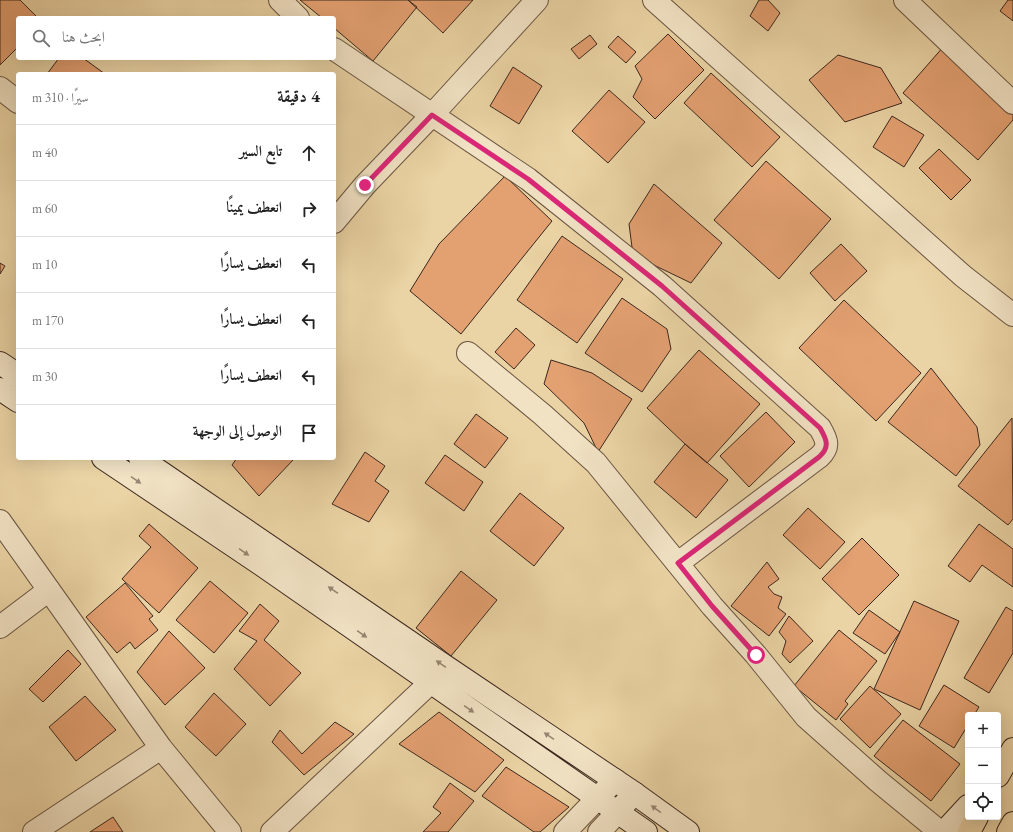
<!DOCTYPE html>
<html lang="ar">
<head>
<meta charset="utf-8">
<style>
  body { margin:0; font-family:"EB Garamond",Amiri,serif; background:#f6f6f6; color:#222; direction:rtl }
  .controls { position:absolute; right:12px; bottom:12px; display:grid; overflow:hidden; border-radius:4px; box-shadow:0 4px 16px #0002 }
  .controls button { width:36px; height:36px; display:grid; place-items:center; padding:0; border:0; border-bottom:1px solid #e0e0e0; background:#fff; color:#222; font:20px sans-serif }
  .stop { position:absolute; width:12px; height:12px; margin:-9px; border:3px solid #db2777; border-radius:50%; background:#fff }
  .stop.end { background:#db2777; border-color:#fff; box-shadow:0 1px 4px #0008 }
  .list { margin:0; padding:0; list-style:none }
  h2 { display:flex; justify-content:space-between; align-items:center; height:52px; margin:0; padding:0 16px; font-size:17px }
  h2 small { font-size:13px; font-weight:400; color:#767676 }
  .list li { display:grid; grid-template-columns:26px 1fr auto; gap:12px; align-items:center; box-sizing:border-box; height:56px; padding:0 16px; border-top:1px solid #e0e0e0 }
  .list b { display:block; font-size:15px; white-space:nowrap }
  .list em { font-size:13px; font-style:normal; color:#767676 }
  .icon { flex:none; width:22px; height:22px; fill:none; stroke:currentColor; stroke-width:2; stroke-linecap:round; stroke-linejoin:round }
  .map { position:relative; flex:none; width:1013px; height:832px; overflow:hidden; direction:ltr }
  .search { position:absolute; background:#fff; box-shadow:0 4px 16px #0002; left:16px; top:16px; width:320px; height:44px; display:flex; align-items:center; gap:10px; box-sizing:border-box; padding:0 14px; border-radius:4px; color:#767676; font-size:15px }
  .panel { position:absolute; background:#fff; box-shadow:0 4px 16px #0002; left:16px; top:72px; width:320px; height:388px; border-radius:4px; direction:rtl }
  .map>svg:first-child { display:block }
  .building { fill:#e3a071; stroke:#3c281e }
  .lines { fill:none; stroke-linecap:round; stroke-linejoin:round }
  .street-casing { stroke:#685340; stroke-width:24 }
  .secondary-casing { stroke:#3c281e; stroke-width:24 }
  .highway-casing { stroke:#3c281e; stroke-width:24 }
  .street { stroke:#f1e2c4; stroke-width:22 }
  .secondary { stroke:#f1e2c4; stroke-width:22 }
  .highway { stroke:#ead3a4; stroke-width:22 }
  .oneway { fill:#968571 }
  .route { stroke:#db2777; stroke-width:5 }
</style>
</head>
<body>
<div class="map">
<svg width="1013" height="832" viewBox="0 0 1013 832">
  <rect width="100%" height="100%" fill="#ead3a4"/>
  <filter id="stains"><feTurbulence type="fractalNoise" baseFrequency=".005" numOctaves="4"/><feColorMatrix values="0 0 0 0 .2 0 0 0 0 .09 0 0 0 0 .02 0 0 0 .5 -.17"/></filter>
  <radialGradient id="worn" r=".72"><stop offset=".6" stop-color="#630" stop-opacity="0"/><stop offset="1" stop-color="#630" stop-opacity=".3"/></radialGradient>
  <path class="building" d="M 0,0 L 20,0 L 38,18 L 18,18 L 18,47 L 0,65 Z
    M 300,0 L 408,0 L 417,7 L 373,61 L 334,28 L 334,18 L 322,18 Z
    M 408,0 L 473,0 L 443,33 Z
    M 759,0 L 768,0 L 780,13 L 768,31 L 750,16 Z
    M 1008,0 L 1013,0 L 1013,21 L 1000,11 Z
    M 668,34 L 704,70 L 655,119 L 633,97 L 642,79 L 635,66 Z
    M 590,35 L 597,44 L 579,59 L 571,49 Z
    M 618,36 L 636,52 L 626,63 L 608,47 Z
    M 944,46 L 1013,109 L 1013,120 L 978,160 L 903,93 Z
    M 838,55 L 881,68 L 902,103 L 845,122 L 809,80 Z
    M 59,58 L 83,58 L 105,74 L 47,74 Z
    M 513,67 L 542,86 L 519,124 L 490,106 Z
    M 711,73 L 780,137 L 752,167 L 684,103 Z
    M 609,90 L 645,122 L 608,163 L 572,131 Z
    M 892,116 L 924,135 L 904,167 L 873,147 Z
    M 939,149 L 971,180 L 951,200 L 919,168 Z
    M 766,161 L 831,219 L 779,279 L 714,220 Z
    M 505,176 L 552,221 L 461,334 L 410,291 L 439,244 Z
    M 654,184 L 722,243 L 691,283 L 633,255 L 629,224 Z
    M 562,236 L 623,279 L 577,343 L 517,300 Z
    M 841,244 L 867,271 L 835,301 L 810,273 Z
    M 0,263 L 5,266 L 0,274 Z
    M 622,298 L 667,329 L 671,349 L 642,392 L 585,353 Z
    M 844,300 L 921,373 L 876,421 L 799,348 Z
    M 516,328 L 535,345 L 514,369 L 495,352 Z
    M 699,350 L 760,404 L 707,463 L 685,444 L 647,408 Z
    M 551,360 L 592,373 L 632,399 L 598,452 L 584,423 L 544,384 Z
    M 931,368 L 977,427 L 980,445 L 956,476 L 888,422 Z
    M 766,412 L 795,442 L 749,487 L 720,456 Z
    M 476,414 L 508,438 L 485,468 L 454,444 Z
    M 1012,418 L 1013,519 L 1008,525 L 958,486 Z
    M 685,444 L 728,480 L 696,518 L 654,482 Z
    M 365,452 L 385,466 L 375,481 L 389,491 L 369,522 L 332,504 Z
    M 445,455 L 483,482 L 464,511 L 425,483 Z
    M 237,458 L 290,458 L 293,460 L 259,496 L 232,465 Z
    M 520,493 L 564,528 L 534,566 L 490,531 Z
    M 808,508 L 845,542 L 820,569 L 783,535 Z
    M 149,524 L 198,568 L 159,613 L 122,579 L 151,547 L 139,536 Z
    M 979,524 L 1013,549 L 1013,587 L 982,565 L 970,582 L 948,566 Z
    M 862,538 L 899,575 L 859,615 L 822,579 Z
    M 767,562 L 779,579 L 768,587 L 774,594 L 782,597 L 778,608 L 786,614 L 769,636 L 731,606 Z
    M 461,571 L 497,600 L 451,656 L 416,628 Z
    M 210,581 L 248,613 L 214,653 L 176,620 Z
    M 125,583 L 153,616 L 149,619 L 158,630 L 135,649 L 130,642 L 117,653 L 86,617 Z
    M 914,601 L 959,621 L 920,710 L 874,689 Z
    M 260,604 L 279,621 L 264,640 L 301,673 L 270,706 L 234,669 L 257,641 L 239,631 Z
    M 1006,607 L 1013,611 L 1013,653 L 989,693 L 964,678 Z
    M 869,610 L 900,632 L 885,654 L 853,633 Z
    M 789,616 L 813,641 L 790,663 L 782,654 L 786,641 L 779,632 Z
    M 839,630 L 877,661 L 845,701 L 848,704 L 836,720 L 794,686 Z
    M 169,631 L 205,668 L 165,705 L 137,672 Z
    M 68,650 L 81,664 L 43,702 L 29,689 Z
    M 944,685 L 979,707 L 974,715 L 968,715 L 968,725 L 954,748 L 919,726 Z
    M 870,686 L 901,714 L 870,748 L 840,719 Z
    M 214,693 L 246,724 L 216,756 L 185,727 Z
    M 85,696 L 116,730 L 76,761 L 49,727 Z
    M 439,712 L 504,760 L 475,792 L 399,744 Z
    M 903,720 L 960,764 L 931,801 L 874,756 Z
    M 335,722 L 354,734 L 304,775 L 272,742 L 280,730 L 302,754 Z
    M 506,767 L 569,807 L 540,832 L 534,832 L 482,796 Z
    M 450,783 L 474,801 L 448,832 L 423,832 L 441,813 L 433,807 Z
    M 113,817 L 123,832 L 90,832 Z"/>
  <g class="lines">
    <g class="street-casing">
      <path id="street" d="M 280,0 L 298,18
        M 654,0 L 963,276 L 1013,315
        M 905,0 L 1013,103
        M 334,49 L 528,179 L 662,286 L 820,428 C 827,440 830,447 819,457 L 678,563
        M 0,88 L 18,102
        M 334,222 L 365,185 L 432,115 L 537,0
        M 468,353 L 543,415 L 596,463 L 712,606 L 756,655 L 806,717 L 878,781 L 940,832
        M 0,521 L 161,748 L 230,832
        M 0,627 L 49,590
        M 34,832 L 161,748
        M 272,832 L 431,682
        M 565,832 L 615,780
        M 599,832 L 617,813 L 634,793"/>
    </g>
    <g class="secondary-casing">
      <path id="secondary" d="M 0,363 L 18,375
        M 0,389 L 18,401
        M 103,458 L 262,565 L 646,832
        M 140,458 L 445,666 L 634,793 L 688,832
        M 944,832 L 968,806"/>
    </g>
    <g class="highway-casing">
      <path id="highway" d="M 998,776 L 1013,749
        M 969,832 L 977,817
        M 1008,832 L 1013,823"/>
    </g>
    <use href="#street" class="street"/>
    <use href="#secondary" class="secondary"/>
    <use href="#highway" class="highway"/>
  </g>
  <defs><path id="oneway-solid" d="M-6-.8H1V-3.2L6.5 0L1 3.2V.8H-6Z"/></defs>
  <g class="oneway">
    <use href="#oneway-solid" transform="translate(136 480) rotate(34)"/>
    <use href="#oneway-solid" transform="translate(244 552) rotate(34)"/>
    <use href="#oneway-solid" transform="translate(333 590) rotate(-146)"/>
    <use href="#oneway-solid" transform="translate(362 634) rotate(35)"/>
    <use href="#oneway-solid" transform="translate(441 664) rotate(-146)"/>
    <use href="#oneway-solid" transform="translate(469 709) rotate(35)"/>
    <use href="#oneway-solid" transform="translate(549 736) rotate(-146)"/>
    <use href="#oneway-solid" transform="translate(656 809) rotate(-144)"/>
  </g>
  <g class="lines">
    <path class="route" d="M 365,185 L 432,115 L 528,179 L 662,286 L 820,428 C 827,440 830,447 819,457 L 678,563 L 712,606 L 756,655"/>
  </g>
  <rect width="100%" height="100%" filter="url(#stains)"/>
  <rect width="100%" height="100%" fill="url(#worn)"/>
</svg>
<div class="controls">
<button>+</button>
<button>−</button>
<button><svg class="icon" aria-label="locate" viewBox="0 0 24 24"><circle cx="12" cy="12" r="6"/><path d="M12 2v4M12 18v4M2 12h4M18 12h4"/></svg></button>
</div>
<div class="stop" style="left:756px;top:655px"></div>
<div class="stop end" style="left:365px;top:185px"></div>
<div class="search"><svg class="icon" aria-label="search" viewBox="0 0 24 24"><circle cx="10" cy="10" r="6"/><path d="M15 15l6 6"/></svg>ابحث هنا</div>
<section class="panel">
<h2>4 دقيقة<small>سيرًا · 310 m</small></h2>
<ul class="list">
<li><svg class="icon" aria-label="ahead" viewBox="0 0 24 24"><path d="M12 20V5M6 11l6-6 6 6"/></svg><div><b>تابع السير</b></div><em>40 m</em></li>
<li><svg class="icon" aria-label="right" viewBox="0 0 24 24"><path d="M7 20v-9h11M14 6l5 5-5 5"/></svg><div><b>انعطف يمينًا</b></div><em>60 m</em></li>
<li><svg class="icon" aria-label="left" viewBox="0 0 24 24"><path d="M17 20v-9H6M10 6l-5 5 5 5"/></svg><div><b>انعطف يسارًا</b></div><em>10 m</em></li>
<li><svg class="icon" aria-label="left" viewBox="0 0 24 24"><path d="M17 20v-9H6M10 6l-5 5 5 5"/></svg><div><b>انعطف يسارًا</b></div><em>170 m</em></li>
<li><svg class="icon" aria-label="left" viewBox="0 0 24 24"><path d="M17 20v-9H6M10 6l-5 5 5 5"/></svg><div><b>انعطف يسارًا</b></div><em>30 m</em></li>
<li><svg class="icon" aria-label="arrive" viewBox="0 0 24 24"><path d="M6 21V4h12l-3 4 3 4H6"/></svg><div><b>الوصول إلى الوجهة</b></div></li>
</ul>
</section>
</div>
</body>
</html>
